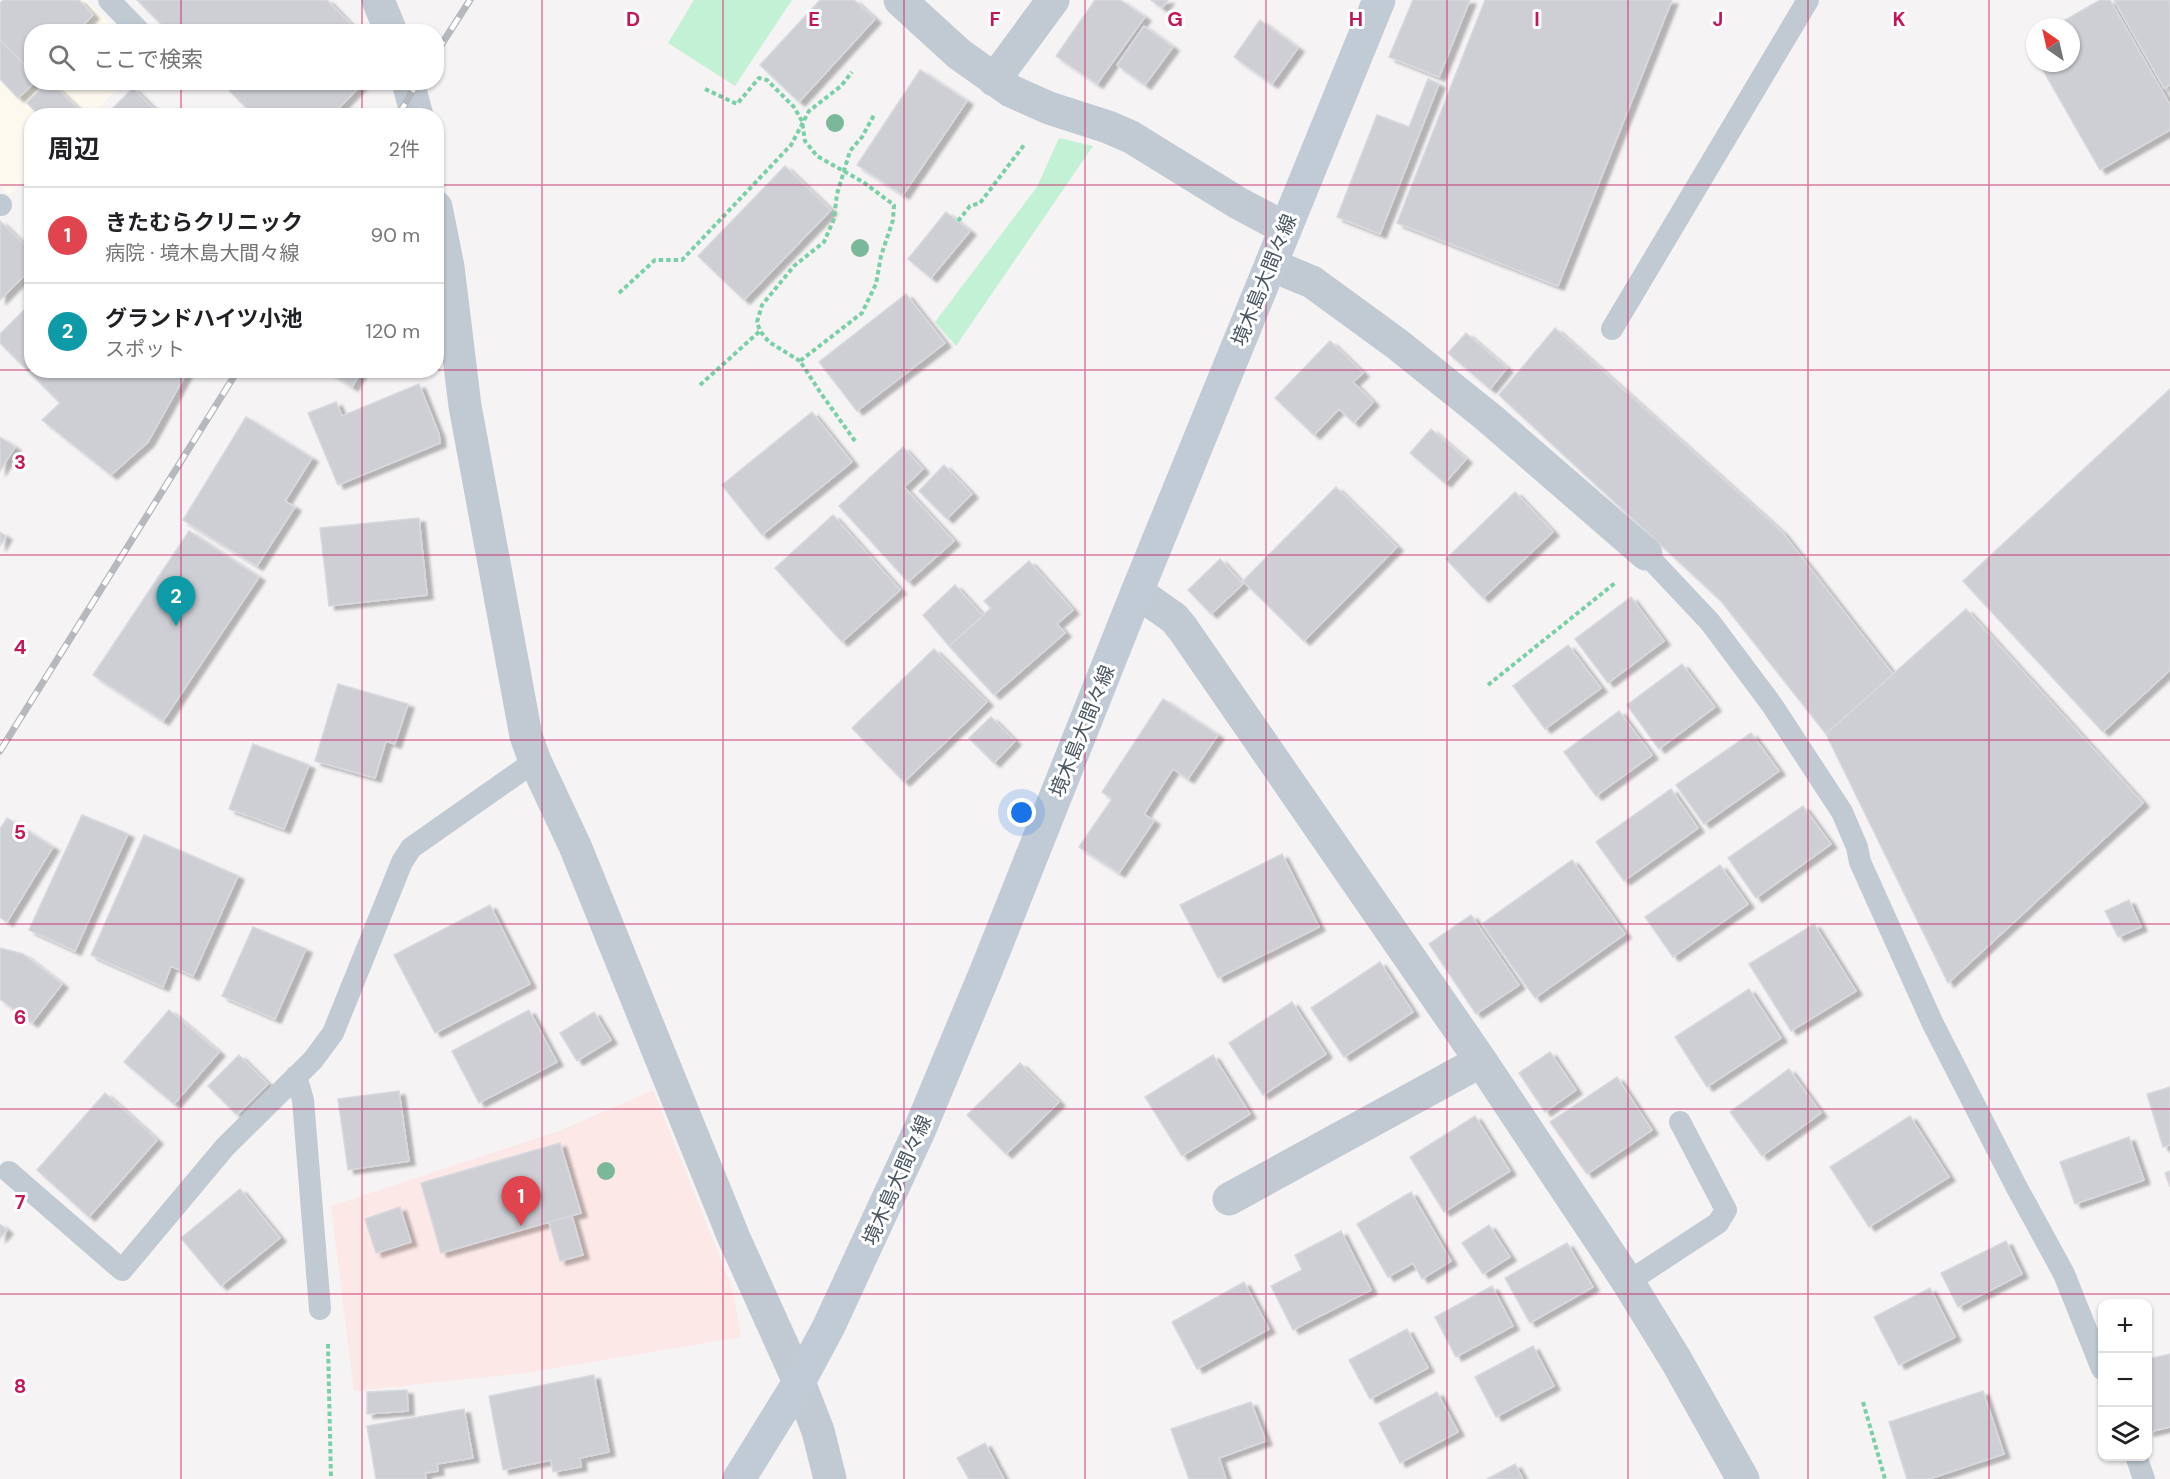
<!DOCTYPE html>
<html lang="ja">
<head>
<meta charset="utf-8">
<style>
  body { margin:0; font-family:"DM Sans","Noto Sans JP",sans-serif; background:#f6f6f6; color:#202124 }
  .controls { position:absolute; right:18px; bottom:18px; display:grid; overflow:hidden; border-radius:12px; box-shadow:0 2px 4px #0004 }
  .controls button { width:54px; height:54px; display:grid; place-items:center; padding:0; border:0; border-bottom:2px solid #e0e0e0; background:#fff; color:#202124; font:30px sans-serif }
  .compass { position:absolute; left:2026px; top:18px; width:54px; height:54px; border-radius:50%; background:#fff; box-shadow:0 2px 4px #0004; rotate:326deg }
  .you { position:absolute; left:1022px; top:813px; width:21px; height:21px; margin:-15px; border:4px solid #fff; border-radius:50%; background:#1a73e8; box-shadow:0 0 0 9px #1a73e833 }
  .badge { display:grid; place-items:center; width:39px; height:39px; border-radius:50%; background:#b45309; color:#fff; font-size:20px; font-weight:700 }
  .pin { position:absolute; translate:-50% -50px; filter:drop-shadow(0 2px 3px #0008) }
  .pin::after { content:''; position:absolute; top:32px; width:21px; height:18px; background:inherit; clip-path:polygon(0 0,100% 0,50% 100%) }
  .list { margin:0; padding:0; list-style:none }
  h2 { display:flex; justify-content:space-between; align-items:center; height:78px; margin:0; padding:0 24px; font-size:26px }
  h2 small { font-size:20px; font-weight:400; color:#757577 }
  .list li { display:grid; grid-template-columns:39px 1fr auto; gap:18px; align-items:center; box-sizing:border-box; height:96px; padding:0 24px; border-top:2px solid #e0e0e0 }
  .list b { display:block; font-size:22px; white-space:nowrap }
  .list p { margin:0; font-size:20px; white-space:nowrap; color:#757577 }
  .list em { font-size:20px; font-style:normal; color:#757577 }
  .icon { flex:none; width:33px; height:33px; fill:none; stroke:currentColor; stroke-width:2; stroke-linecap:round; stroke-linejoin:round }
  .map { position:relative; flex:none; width:2170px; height:1479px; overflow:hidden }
  .search { position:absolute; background:#fff; box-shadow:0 2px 4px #0004; left:24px; top:24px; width:420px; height:66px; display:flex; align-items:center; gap:15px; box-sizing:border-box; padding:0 21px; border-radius:24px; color:#757577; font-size:22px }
  .panel { position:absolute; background:#fff; box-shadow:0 2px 4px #0004; left:24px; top:108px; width:420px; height:270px; border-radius:24px }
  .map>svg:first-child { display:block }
  .commercial { fill:#fdf9ef }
  .medical { fill:#fce8e6 }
  .green { fill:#c3f1d5 }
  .building { fill:#cdcfd5; stroke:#d7d9de; stroke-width:1.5; filter:url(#shadow) }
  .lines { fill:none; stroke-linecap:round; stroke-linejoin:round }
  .path { stroke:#7ad0a6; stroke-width:4; stroke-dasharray:4.5 3; stroke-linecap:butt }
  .lane { stroke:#c1cad2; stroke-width:22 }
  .street { stroke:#c1cad2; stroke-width:33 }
  .secondary { stroke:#c1cbd6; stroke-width:33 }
  .rail-casing { stroke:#b5b8bd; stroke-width:7 }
  .rail { stroke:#fff; stroke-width:4.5; stroke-dasharray:14; stroke-linecap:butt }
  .tree { fill:#7bb799 }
  .grid { fill:none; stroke:#c2185b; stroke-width:1.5; stroke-opacity:0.55 }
  .labels { text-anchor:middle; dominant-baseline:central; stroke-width:6; stroke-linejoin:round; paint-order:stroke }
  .street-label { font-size:20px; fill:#4a5661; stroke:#fff }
  .grid-label { font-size:20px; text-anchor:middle; font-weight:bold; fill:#c2185b; stroke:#fff; stroke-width:6; stroke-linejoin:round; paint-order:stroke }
</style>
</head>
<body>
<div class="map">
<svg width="2170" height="1479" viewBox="0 0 2170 1479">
  <defs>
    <filter id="shadow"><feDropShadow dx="6" dy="4" stdDeviation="1.5" flood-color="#0004"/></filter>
  </defs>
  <rect width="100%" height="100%" fill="#f5f3f3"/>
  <path class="commercial" d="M 0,0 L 87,0 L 118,31 L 32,32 L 32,82 L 124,83 L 91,115 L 32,116 L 31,174 L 10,195 L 0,186 Z"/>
  <path class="medical" d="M 653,1090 L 733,1290 L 741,1337 L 525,1373 L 354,1391 L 331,1206 L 559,1131 Z"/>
  <path class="green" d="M 694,0 L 792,0 L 735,86 L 668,43 Z
    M 1059,138 L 1093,146 L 956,346 L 935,322 L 1037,187 Z"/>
  <path class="building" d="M 3,0 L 79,0 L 93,15 L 76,32 L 32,32 L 32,72 L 0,40 L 0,3 Z
    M 137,0 L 327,0 L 358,32 L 169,32 Z
    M 820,0 L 854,0 L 875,19 L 799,102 L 760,65 Z
    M 1095,0 L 1120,0 L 1145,17 L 1097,84 L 1056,56 Z
    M 1151,0 L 1168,0 L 1162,8 Z
    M 1413,0 L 1470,0 L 1439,77 L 1389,57 Z
    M 1485,0 L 1672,0 L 1558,286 L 1397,223 Z
    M 2100,0 L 2110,0 L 2170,105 L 2170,130 L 2100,170 L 2039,63 L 2071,63 L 2071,27 L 2053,27 Z
    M 2114,0 L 2170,0 L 2170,85 L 2164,88 Z
    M 1260,20 L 1298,48 L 1272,84 L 1234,57 Z
    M 1144,26 L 1173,47 L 1145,85 L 1117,65 Z
    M 2035,37 L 2035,56 L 2027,42 Z
    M 0,40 L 32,72 L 32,82 L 35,82 L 18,98 L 0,79 Z
    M 920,70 L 967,101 L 903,195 L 857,165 Z
    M 1428,79 L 1439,84 L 1380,234 L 1337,217 L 1377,115 L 1409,127 Z
    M 47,82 L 50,82 L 83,113 L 80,116 L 40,116 L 27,103 Z
    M 221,82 L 364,82 L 331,116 L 254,116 Z
    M 133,88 L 156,111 L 151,116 L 105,116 Z
    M 785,166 L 831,210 L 744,300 L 698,256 Z
    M 946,212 L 970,231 L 931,278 L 908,259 Z
    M 0,221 L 32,252 L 32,268 L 0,300 Z
    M 906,294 L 945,343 L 857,411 L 819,362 Z
    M 32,302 L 32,370 L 188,370 L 148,442 L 111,475 L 42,420 L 60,403 L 0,343 L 0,334 Z
    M 1555,328 L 1782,532 L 1893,674 L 1826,734 L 1721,601 L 1499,395 Z
    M 1466,333 L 1507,368 L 1490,389 L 1448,353 Z
    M 1330,341 L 1363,373 L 1353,382 L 1373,402 L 1354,423 L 1339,409 L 1314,435 L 1275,398 Z
    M 326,370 L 362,370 L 352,387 Z
    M 419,384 L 439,434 L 440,443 L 338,485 L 308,413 L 336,402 L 342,416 Z
    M 2170,389 L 2170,670 L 2103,732 L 1963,581 Z
    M 812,412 L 852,462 L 762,535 L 722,485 Z
    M 246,417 L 312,458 L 285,501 L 295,507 L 257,566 L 183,520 Z
    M 1431,429 L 1466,459 L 1445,483 L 1410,453 Z
    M 0,437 L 15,447 L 0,471 Z
    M 903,447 L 923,469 L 904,487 L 954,541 L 908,582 L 839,506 Z
    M 944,465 L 972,494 L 947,519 L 919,491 Z
    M 1336,487 L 1397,547 L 1304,641 L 1243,581 Z
    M 1515,492 L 1553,532 L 1483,598 L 1446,559 Z
    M 833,515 L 900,590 L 842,642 L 775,568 Z
    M 419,518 L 427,595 L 329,606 L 320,528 Z
    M 189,531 L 259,577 L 163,721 L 93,675 Z
    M 0,532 L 6,536 L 0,546 Z
    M 1220,559 L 1243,584 L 1211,614 L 1188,590 Z
    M 1029,561 L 1073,610 L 1057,624 L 1065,633 L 994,695 L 949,646 L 991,608 L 984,601 Z
    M 955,585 L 983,616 L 949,646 L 923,615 Z
    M 1631,597 L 1664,641 L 1608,683 L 1575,639 Z
    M 1966,609 L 2143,803 L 1948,983 L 1826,734 Z
    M 1568,645 L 1601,688 L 1545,729 L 1513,686 Z
    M 934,649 L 987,702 L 904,782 L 852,728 Z
    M 1682,664 L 1715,707 L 1659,749 L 1627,705 Z
    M 338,684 L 408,704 L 395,744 L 386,741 L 375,778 L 315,761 Z
    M 1163,699 L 1218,735 L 1188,779 L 1173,769 L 1144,814 L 1154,821 L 1119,873 L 1079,847 L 1112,799 L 1102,792 Z
    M 1619,711 L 1652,755 L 1596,796 L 1564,752 Z
    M 991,717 L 1015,741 L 994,763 L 969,738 Z
    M 1751,733 L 1779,771 L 1704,824 L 1676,785 Z
    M 253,744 L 309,765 L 284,829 L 229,809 Z
    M 1671,789 L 1698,828 L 1624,881 L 1596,842 Z
    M 1803,806 L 1831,844 L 1756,898 L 1728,858 Z
    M 82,815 L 128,834 L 75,951 L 29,930 Z
    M 7,818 L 53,847 L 7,922 L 0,917 L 0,829 Z
    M 144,835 L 238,876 L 193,976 L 171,966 L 163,987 L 91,955 Z
    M 1282,854 L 1319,927 L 1218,978 L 1180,905 Z
    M 1572,860 L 1625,934 L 1535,998 L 1482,924 Z
    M 1720,865 L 1748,904 L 1673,957 L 1645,917 Z
    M 2129,900 L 2141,927 L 2118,937 L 2105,911 Z
    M 490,905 L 530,984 L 435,1033 L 394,955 Z
    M 1471,915 L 1519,985 L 1476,1014 L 1429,944 Z
    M 1814,924 L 1856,991 L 1791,1031 L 1749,964 Z
    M 253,927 L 306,949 L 275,1019 L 222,996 Z
    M 0,948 L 23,954 L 62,984 L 32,1023 L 0,999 Z
    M 1380,962 L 1413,1012 L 1344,1057 L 1311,1008 Z
    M 1749,989 L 1781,1038 L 1707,1087 L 1675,1037 Z
    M 1292,1002 L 1326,1054 L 1263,1095 L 1229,1043 Z
    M 169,1010 L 219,1052 L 174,1104 L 124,1062 Z
    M 529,1010 L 557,1062 L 479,1103 L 452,1051 Z
    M 594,1012 L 611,1040 L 577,1061 L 560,1033 Z
    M 1550,1052 L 1576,1090 L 1545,1112 L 1519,1073 Z
    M 239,1055 L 268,1084 L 237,1115 L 208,1086 Z
    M 1213,1055 L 1250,1114 L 1182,1156 L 1145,1097 Z
    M 1020,1063 L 1059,1102 L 1006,1154 L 967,1115 Z
    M 1789,1069 L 1821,1113 L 1762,1156 L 1730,1112 Z
    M 1617,1077 L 1652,1130 L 1587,1174 L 1550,1122 Z
    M 2170,1087 L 2170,1145 L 2163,1147 L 2147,1094 Z
    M 399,1091 L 409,1161 L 348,1170 L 338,1099 Z
    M 105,1093 L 157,1140 L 89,1217 L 37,1170 Z
    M 1475,1116 L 1510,1171 L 1444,1212 L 1410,1157 Z
    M 1910,1116 L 1949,1177 L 1869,1227 L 1830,1167 Z
    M 2129,1137 L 2144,1180 L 2075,1204 L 2060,1162 Z
    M 560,1143 L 581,1213 L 441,1253 L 421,1183 Z
    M 2170,1171 L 2170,1187 L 2165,1173 Z
    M 240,1189 L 280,1238 L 221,1286 L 181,1238 Z
    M 1411,1192 L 1451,1261 L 1422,1279 L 1413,1263 L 1388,1277 L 1357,1224 Z
    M 400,1207 L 411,1242 L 376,1253 L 365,1219 Z
    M 572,1216 L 583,1255 L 560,1261 L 549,1222 Z
    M 0,1224 L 7,1230 L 0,1238 Z
    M 1489,1225 L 1510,1257 L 1483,1274 L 1462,1243 Z
    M 1341,1231 L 1371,1290 L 1293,1330 L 1271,1286 L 1302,1270 L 1295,1255 Z
    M 2006,1241 L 2022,1274 L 1958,1307 L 1941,1273 Z
    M 1567,1243 L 1593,1287 L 1530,1323 L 1505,1278 Z
    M 1244,1282 L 1269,1329 L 1197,1369 L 1172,1322 Z
    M 1492,1286 L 1513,1326 L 1456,1357 L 1435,1317 Z
    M 1930,1288 L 1955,1337 L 1899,1365 L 1874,1317 Z
    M 1407,1329 L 1428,1368 L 1370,1399 L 1349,1360 Z
    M 1533,1346 L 1554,1386 L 1496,1417 L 1475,1377 Z
    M 2170,1354 L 2170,1427 L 2148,1432 L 2148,1359 Z
    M 594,1375 L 609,1452 L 580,1458 L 581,1467 L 553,1472 L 551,1460 L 503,1470 L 489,1396 Z
    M 407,1390 L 408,1411 L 367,1414 L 367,1392 Z
    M 1983,1391 L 2004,1454 L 1929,1479 L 1907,1479 L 1889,1422 Z
    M 1437,1392 L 1458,1432 L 1400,1463 L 1379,1423 Z
    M 1251,1402 L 1266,1441 L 1219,1458 L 1226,1479 L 1189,1479 L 1171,1429 Z
    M 464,1409 L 473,1458 L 437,1464 L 438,1471 L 425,1473 L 426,1479 L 376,1479 L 367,1426 Z
    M 985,1443 L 1004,1479 L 969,1479 L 957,1458 Z
    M 1515,1464 L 1523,1479 L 1487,1479 Z"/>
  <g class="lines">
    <path class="path" d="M 705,89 L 737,104 L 759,78 L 767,80 L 794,107 L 802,121 L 805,141 L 817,156 L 863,182 L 894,205 L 893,220 L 881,256 L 876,284 L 862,313 L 800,361 L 820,392 L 855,441
      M 958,221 L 970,206 L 980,203 L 1024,145
      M 619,293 L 655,260 L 682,260 L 791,145 L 809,111 L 841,86 L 852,72
      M 800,361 L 769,342 L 760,331 L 757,322 L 762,305 L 794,266 L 824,242 L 834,219 L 837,194 L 850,151 L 862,137 L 874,115
      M 700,385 L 760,331
      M 1488,685 L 1615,583
      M 328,1344 L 331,1479
      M 1863,1402 L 1885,1479"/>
    <path class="lane" d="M 109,0 L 140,32
      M 0,205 L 1,205
      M 1612,329 L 1808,0
      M 1646,554 L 1710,622 L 1772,705 L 1842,812 L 1857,847 L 1860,862 L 1933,1024 L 2016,1186 L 2064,1274 L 2102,1369
      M 296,1076 L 303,1100 L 320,1309
      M 9,1172 L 122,1270 L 225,1147 L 313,1060 L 333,1033 L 402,862 L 411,848 L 535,761
      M 1628,1282 L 1718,1223 L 1726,1210 L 1680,1122
      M 2136,1456 L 2144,1479"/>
    <path class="street" d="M 378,0 L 391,32
      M 900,0 L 959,54 L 1011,91 L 1049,108 L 1108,127 L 1131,137 L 1238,203 L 1285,228
      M 994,80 L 1053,0
      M 408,82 L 417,116
      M 436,207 L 448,267 L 465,406 L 526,736 L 535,761 L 575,846 L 734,1238 L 799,1382 L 818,1431 L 830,1479
      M 1271,265 L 1312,282 L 1397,344 L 1488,417 L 1646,554
      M 1137,592 L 1174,618 L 1183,629 L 1481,1061 L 1628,1282 L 1676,1360 L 1743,1479
      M 1229,1199 L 1481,1061"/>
    <path class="secondary" d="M 739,1479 L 799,1382 L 829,1326 L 920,1129 L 986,971 L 1137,592 L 1379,0"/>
    <g class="rail-casing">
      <path id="rail" d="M 436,53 L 470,0
        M 398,116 L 418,82
        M 0,751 L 238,370"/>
    </g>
    <use href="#rail" class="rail"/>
  </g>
  <g class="tree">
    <circle cx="835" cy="123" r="9"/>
    <circle cx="860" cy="248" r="9"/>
    <circle cx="606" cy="1171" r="9"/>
  </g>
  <path class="grid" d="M 181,0 L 181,32M 362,0 L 362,32M 542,0 L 542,1479M 723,0 L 723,1479M 904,0 L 904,1479M 1085,0 L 1085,1479M 1266,0 L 1266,1479M 1447,0 L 1447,1479M 1628,0 L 1628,1479M 1808,0 L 1808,1479M 1989,0 L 1989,1479M 181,82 L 181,116M 362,82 L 362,116M 0,185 L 32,185M 436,185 L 2170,185M 0,370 L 32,370M 181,370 L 181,1479M 362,370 L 362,1479M 436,370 L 2170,370M 0,555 L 2170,555M 0,740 L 2170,740M 0,924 L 2170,924M 0,1109 L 2170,1109M 0,1294 L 2170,1294"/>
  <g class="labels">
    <g class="street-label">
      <text transform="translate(1264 280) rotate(-68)">境木島大間々線</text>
      <text transform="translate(1082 731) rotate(-68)">境木島大間々線</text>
      <text transform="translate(897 1180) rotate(-66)">境木島大間々線</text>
    </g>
  </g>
  <g class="grid-label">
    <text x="633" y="26">D</text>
    <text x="814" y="26">E</text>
    <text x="995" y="26">F</text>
    <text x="1175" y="26">G</text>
    <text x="1356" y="26">H</text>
    <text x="1537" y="26">I</text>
    <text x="1718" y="26">J</text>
    <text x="1899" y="26">K</text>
    <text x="20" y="469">3</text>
    <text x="20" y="654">4</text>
    <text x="20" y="839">5</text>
    <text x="20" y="1024">6</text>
    <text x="20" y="1209">7</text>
    <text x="20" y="1393">8</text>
  </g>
</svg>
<div class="controls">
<button>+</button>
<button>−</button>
<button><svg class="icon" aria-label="layers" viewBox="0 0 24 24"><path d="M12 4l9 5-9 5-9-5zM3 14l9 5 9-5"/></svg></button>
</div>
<svg class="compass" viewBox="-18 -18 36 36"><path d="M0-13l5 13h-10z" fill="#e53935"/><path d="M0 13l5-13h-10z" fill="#757577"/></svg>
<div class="you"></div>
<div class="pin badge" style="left:521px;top:1226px;background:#e0444e">1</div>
<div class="pin badge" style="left:176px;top:626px;background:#0f9aa8">2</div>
<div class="search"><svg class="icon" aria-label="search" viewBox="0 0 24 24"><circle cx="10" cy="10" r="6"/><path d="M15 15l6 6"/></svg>ここで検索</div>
<section class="panel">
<h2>周辺<small>2件</small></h2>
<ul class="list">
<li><span class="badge" style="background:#e0444e">1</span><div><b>きたむらクリニック</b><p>病院 · 境木島大間々線</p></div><em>90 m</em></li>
<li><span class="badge" style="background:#0f9aa8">2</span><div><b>グランドハイツ小池</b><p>スポット</p></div><em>120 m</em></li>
</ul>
</section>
</div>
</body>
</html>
